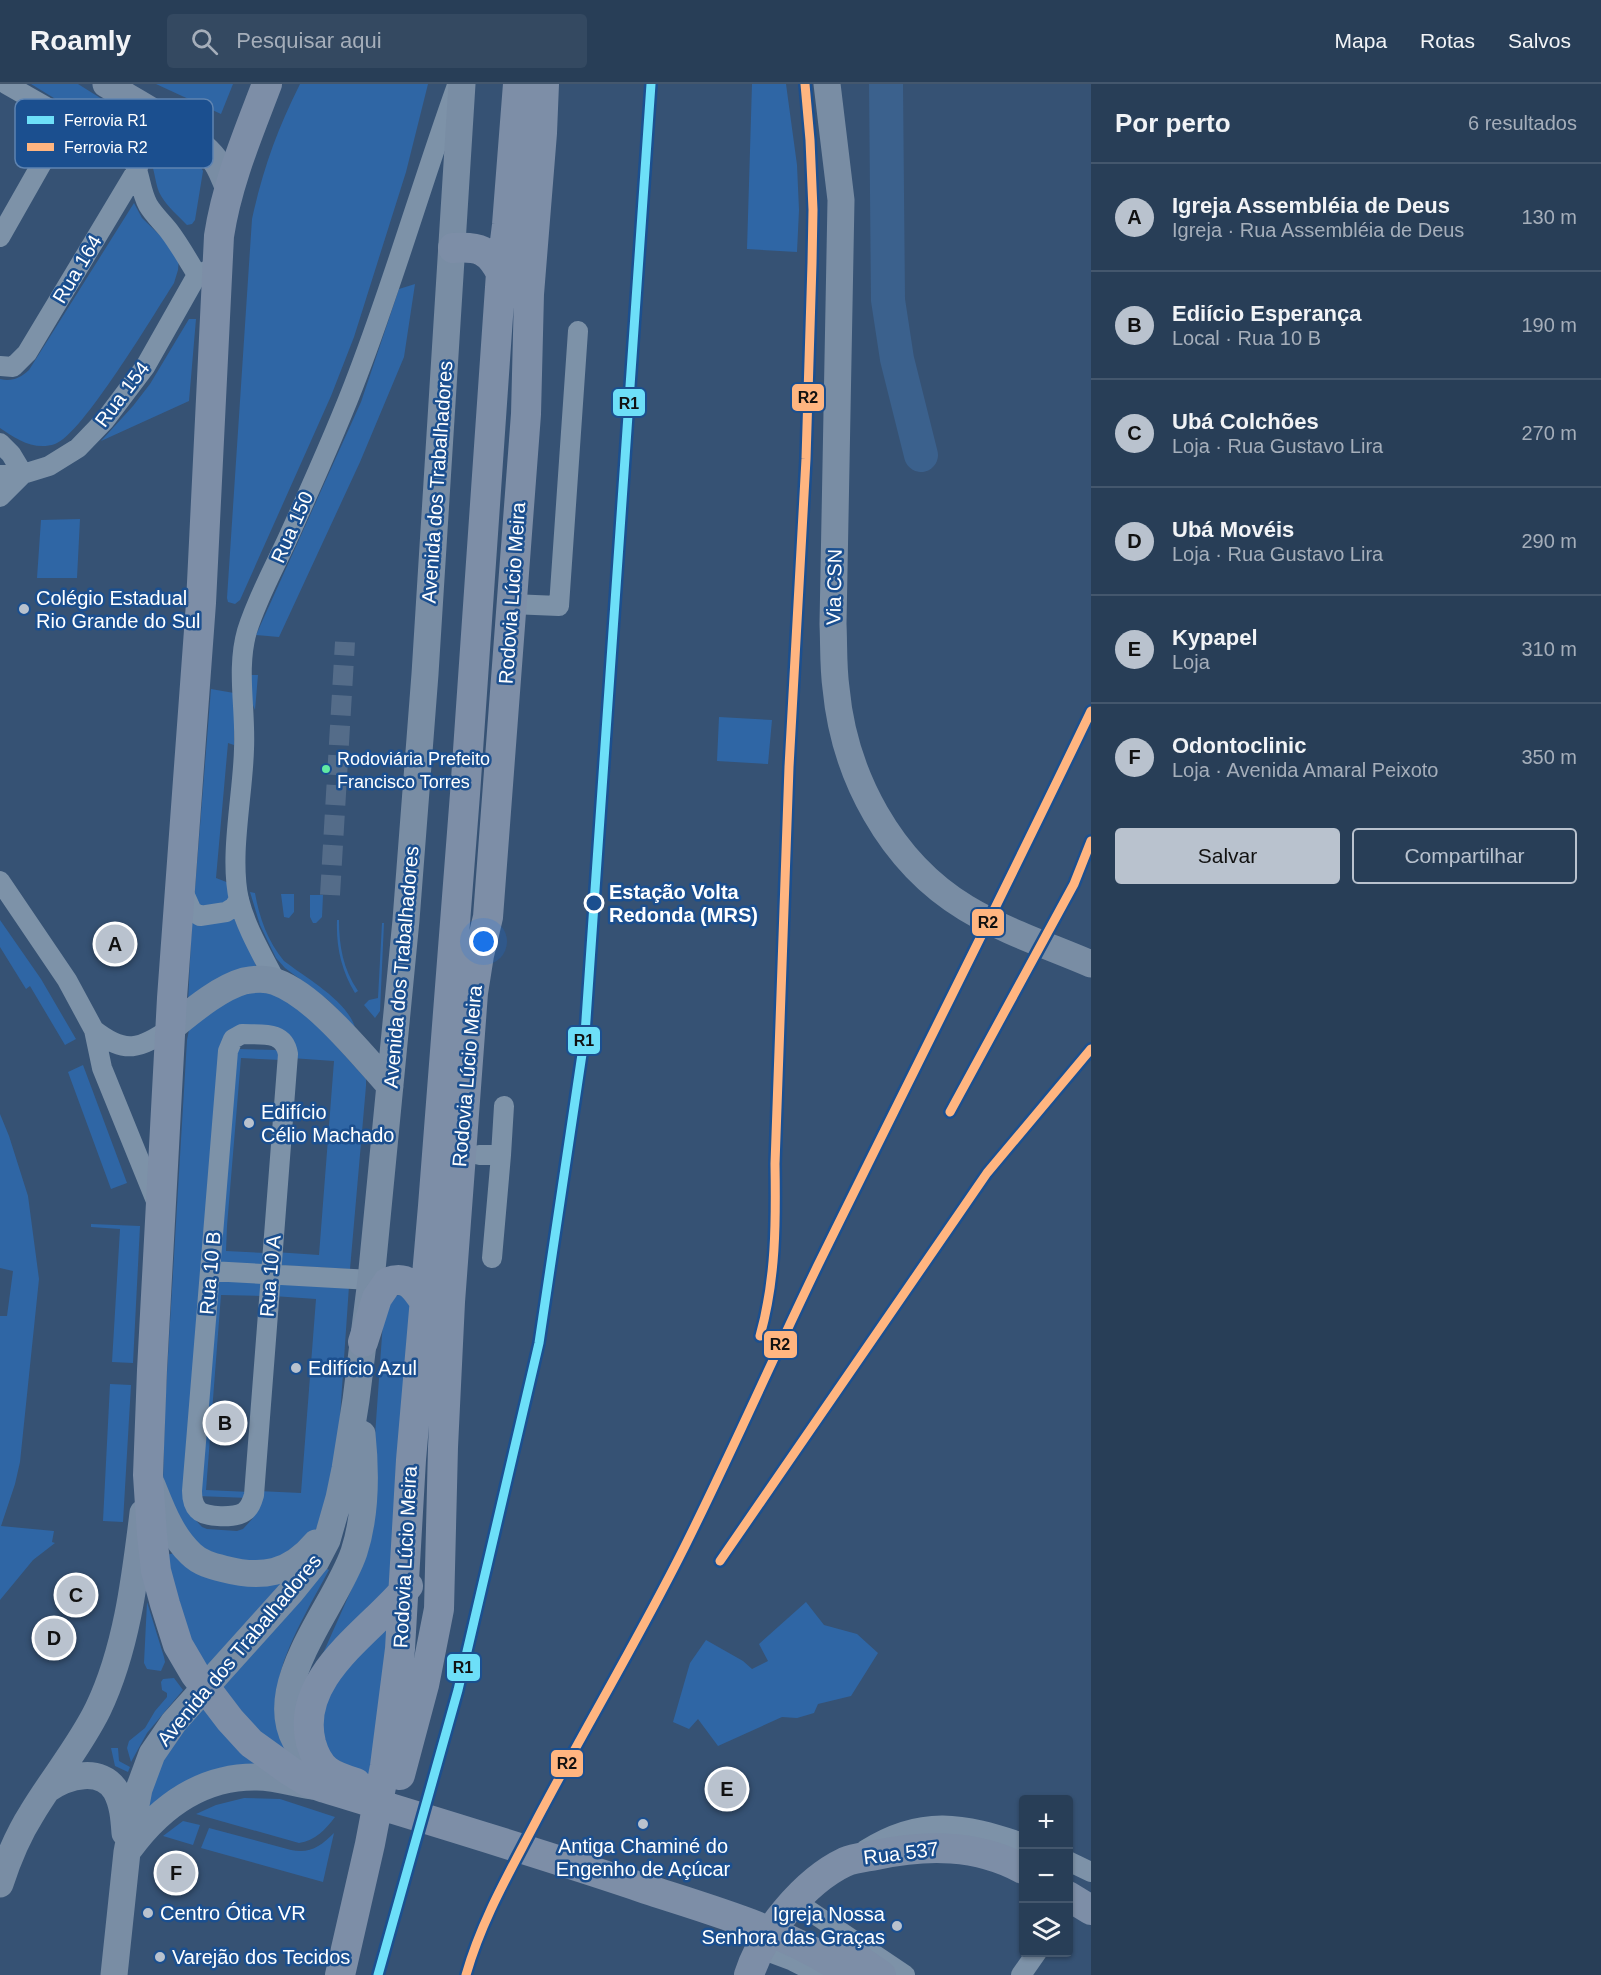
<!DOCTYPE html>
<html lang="pt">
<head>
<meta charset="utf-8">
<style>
  body { margin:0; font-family:Arial,sans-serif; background:#344961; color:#f1f3f6 }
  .controls { position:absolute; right:18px; bottom:18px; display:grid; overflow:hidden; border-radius:6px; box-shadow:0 2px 4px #0004 }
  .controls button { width:54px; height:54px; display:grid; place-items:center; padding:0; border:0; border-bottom:2px solid #44576d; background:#283e57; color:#f1f3f6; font:30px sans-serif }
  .you { position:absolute; left:484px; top:858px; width:21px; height:21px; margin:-15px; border:4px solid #fff; border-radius:50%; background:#1a73e8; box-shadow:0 0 0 9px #1a73e833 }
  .badge { display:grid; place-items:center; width:39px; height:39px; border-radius:50%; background:#b9c2ce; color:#111; font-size:20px; font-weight:700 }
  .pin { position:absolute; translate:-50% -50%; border:3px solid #fff; box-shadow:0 2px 6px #0006 }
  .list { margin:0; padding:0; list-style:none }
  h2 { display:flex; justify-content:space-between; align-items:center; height:78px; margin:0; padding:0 24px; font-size:26px }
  h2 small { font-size:20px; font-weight:400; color:#a5aeba }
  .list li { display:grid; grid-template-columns:39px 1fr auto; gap:18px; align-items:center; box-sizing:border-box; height:108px; padding:0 24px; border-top:2px solid #44576d }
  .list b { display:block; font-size:22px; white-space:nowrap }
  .list p { margin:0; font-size:20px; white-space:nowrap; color:#a5aeba }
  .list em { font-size:20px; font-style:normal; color:#a5aeba }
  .actions { display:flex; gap:12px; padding:18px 24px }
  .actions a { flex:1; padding:14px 0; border:2px solid #b9c2ce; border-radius:6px; text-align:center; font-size:21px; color:#b9c2ce }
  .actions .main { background:#b9c2ce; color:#111 }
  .icon { flex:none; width:33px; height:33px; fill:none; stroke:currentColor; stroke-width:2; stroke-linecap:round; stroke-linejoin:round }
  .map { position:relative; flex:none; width:1091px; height:1891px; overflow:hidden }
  header { display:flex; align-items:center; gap:36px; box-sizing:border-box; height:84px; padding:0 30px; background:#283e57; border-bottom:2px solid #44576d }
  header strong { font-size:28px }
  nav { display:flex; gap:33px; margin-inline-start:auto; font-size:21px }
  .search { width:420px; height:54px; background:#344961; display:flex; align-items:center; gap:15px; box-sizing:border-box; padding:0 21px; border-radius:6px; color:#a5aeba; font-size:22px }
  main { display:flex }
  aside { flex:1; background:#283e57 }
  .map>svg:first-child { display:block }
  .green { fill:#2f66a5 }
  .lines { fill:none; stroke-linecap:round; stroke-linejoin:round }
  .river { stroke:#3b618d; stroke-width:34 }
  .street-tunnel { stroke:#546c89; stroke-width:20; stroke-dasharray:20 10; stroke-linecap:butt }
  .street { stroke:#7d92a8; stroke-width:20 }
  .secondary { stroke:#798da4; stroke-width:27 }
  .primary { stroke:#7d8ea7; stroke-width:30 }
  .rail-1-casing { stroke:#1b4f8f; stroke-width:14 }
  .rail-2-casing { stroke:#1b4f8f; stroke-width:14 }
  .rail-1 { stroke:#6ddff8; stroke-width:9 }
  .rail-2 { stroke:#ffb580; stroke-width:9 }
  .poi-dot { fill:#b9c2ce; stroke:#1b4f8f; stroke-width:2 }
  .bus-dot { fill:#60e9a3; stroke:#1b4f8f; stroke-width:2 }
  .stop-dot { fill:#1b4f8f; stroke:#fff; stroke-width:3 }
  .labels { text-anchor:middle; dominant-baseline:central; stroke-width:5; stroke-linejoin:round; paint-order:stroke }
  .bus-label { font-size:18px; fill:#fff; stroke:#1b4f8f; text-anchor:start }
  .street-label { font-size:20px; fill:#fff; stroke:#1b4f8f }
  .poi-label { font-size:20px; fill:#fff; stroke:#1b4f8f; text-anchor:start }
  .stop-label { font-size:20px; font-weight:bold; fill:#fff; stroke:#1b4f8f; text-anchor:start }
  .key { fill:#1b4f8f; stroke:#5f84b1; stroke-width:1.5 }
  .key-label { font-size:16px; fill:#fff }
  .line-badge { stroke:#1b4f8f; stroke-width:2 }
  .pale-badge-label { font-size:16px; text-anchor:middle; font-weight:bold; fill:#111 }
</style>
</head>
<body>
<header>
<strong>Roamly</strong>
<div class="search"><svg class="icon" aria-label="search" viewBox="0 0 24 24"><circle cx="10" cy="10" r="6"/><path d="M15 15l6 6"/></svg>Pesquisar aqui</div>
<nav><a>Mapa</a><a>Rotas</a><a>Salvos</a></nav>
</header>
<main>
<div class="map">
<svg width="1091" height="1891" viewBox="0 0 1091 1891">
  <rect width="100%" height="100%" fill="#365274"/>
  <path class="green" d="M 31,0 L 78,0 L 196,74 L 203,87 L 195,136 L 192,140 L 187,141 L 184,138 C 175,129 164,119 159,108 C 154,95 155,82 147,71 Z
    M 156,0 L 233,0 L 221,30 Z
    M 300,0 L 428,0 L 406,88 L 354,253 L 331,312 L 240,516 L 235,520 L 228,518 L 227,514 L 252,135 C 263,85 277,46 300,0 Z
    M 752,0 L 786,0 L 797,81 L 799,126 L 797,168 L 747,165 Z
    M 134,119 L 142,134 L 174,165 L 179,174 L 178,186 L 174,199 C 154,230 82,351 55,360 C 34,367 16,355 0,344 L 0,295 C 12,298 20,294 29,286 Z
    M 415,200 L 404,273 L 360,378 L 279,553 L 256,551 L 361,318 L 399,205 Z
    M 189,235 L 196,235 L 189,317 L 101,357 L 133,322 L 150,300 Z
    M 80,435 L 77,494 L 37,494 L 41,436 Z
    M 250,591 L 258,591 L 255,626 L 249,611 Z
    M 211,605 L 234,609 L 234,661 L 228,659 L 216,794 L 229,799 L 233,816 L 202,825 L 194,817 Z
    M 719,633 L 772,636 L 768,680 L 717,677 Z
    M 250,808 L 255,809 C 259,833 268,858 284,877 C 306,894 346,916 355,943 L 328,916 L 285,884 L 276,874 L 260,841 Z
    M 281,810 L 294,810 L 294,828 L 289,834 L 284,833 Z
    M 310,811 L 323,811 L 322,833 L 316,839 L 313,839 L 310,833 Z
    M 236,831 L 259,889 L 188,919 L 192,835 Z
    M 0,836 L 41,895 L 76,955 L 65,961 L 30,902 L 26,905 L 0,863 Z
    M 337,836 L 339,836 C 339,862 343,885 358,907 L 355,909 C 341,886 336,862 337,836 Z
    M 382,839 L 384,839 L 380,927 L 375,934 L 364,921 L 369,916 L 378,914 Z
    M 256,906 L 294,915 L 366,995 L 366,1002 L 350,1185 L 275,1181 L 275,1168 L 319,1171 L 334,977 L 291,974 L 291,958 L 240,945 L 190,1430 L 202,1443 L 207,1445 L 237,1447 L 243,1445 L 253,1434 L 258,1407 L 301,1409 L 316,1215 L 273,1212 L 274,1198 L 349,1202 L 338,1362 L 328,1422 L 314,1449 L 260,1486 L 190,1460 L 163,1398 L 165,1322 L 187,956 L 189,946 L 221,919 Z
    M 238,965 L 275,966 L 278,967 L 281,976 L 241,974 L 227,1142 L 226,1167 L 266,1169 L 266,1184 L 214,1181 L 233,971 Z
    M 83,981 L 127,1099 L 111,1105 L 68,988 Z
    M 0,1030 L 9,1052 L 28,1112 L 39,1195 L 20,1378 L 15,1400 L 1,1442 L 54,1447 L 52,1458 L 55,1459 L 33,1476 L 0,1516 L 0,1232 L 7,1232 L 13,1187 L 0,1184 Z
    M 91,1140 L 140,1142 L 133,1279 L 112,1278 L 120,1145 L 91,1143 Z
    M 213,1197 L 265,1198 L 263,1212 L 221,1211 L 206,1406 L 250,1408 L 249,1414 L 197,1412 Z
    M 400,1211 L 411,1217 L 398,1473 L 372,1693 L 317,1666 L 317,1583 L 353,1502 L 369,1438 L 384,1223 L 391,1212 Z
    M 110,1300 L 131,1301 L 123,1438 L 103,1437 Z
    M 179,1468 L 293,1497 L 208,1594 L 200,1583 L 162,1472 Z
    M 321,1481 L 329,1486 C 313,1516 276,1577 278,1610 C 279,1631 288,1658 292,1679 L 214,1603 Z
    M 147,1518 L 164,1573 L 165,1578 L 161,1587 L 147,1585 L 144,1579 Z
    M 806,1518 L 824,1541 L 857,1550 L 878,1569 L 851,1612 L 818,1620 L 814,1629 L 797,1634 L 782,1633 L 718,1662 L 698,1635 L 689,1645 L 673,1638 L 690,1579 L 706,1556 L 743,1577 L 752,1585 L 768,1577 L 759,1560 Z
    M 174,1594 L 183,1606 L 147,1649 L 131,1678 L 127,1664 L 129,1657 L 145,1644 L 155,1627 L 167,1613 L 167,1609 L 162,1606 L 161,1598 L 163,1595 Z
    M 207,1614 L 272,1684 L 143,1732 L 152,1692 Z
    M 111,1664 L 118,1664 L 119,1677 L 130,1683 L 128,1688 L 115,1682 Z
    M 244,1714 L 280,1715 L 335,1733 C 326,1745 315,1757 299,1759 L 196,1730 L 216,1721 Z
    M 183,1737 L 200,1741 L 193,1761 L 163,1752 Z
    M 209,1744 L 291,1766 C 310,1770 321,1762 334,1749 L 323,1798 L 201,1764 Z"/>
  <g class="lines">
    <path class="river" d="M 886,0 L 888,216 L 897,275 L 921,371"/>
    <path class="street-tunnel" d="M 330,811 L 345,558"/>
    <path class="street" d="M 6,0 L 127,69 C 142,86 138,102 148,121 C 154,131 162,138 169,147 C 179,160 188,176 197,191
      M 0,153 L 67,35
      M 0,282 L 13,283 L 27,269 L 138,84
      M 0,359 L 11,370 L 23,390 L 0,391
      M 0,413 L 23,390 L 49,382 L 78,364 L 105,336 L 145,283 L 197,191 L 218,182
      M 511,520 L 559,522 L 578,247
      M 0,797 L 67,896 L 94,946 L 102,984 L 156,1117
      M 183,807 L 192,827 L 200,832 L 226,828 L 234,823 L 239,815
      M 276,898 C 263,872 246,844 239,816 C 229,772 243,711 244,665 C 246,626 236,585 247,547 C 257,515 273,486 287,456 C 312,401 337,346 358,290 C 394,196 422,99 456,4
      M 94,946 C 126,971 139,965 171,944
      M 242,950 C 261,951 284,946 288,970 L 254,1411 C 252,1418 250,1424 244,1428 C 236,1434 205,1434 198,1426 C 193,1421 192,1414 192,1407 L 228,967 L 233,955 Z
      M 479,1071 L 501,1071 L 492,1174
      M 501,1071 L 504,1022
      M 210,1187 L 371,1196
      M 865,1766 C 922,1730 963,1739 1023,1759
      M 1068,1777 L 1091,1788
      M 795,1817 L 905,1891
      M 761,1865 L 793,1877 L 820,1891
      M 1021,1891 L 1037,1868"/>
    <path class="secondary" d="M 106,0 C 137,19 198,50 217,79 C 222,87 225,96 229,105
      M 827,0 L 841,116 L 833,540 C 834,561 833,583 836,604 C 844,691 890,778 966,824 C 1006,848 1049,862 1091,880
      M 171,944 C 191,928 219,904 244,897 C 254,895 266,894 276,898 C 315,912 362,971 390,1002
      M 152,1401 C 162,1426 171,1451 191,1470 C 200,1479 212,1482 224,1485 C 262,1495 290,1490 316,1459
      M 320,1684 C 239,1625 333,1531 354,1468 C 366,1431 366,1388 362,1350
      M 48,1705 C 67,1692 101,1682 116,1707 C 123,1720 124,1735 125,1749
      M 130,1764 C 161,1722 203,1692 257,1693 C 275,1693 294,1699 312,1702
      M 0,1800 C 8,1775 18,1751 32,1729 C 53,1694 80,1662 98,1625 C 127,1564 135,1494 143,1429
      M 114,1891 L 127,1768 L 139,1705 L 152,1670 L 174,1638 L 291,1508 L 316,1477 L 327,1456 L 339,1414 L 345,1385 L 356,1316 L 371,1196 L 406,836 L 425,590 L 462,0"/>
    <path class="primary" d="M 267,0 C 248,50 227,99 219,152 L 201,519 L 172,914 L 152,1286 L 148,1391 L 152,1451 L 156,1487 L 165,1520 L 178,1561 L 195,1590 L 230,1636 L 251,1659 L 290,1687 L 308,1698 L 325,1704 C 432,1737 540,1769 646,1805 C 717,1828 790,1848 851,1891
      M 453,164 C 479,162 489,166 501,189
      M 363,1258 L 377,1214 L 388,1198 C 407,1191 415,1203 424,1217
      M 400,1691 L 424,1601 L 439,1525 L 443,1363 L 450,1218 L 473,909 L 479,871 L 488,833 L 526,330 L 529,210 L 542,49 L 544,0
      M 356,1699 C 331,1691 319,1687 311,1659 C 294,1592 372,1547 408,1502
      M 1068,1812 L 1091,1826
      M 839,1862 L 881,1891
      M 340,1891 L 370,1760 L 385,1682 L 400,1565 L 411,1376 L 433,1122 L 465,710 L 501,189 L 507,141 L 518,0
      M 749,1891 C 762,1849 805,1797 845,1778 C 854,1774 866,1773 876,1771 C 927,1760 977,1760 1023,1785"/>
    <g class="rail-1-casing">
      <path id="rail-1" d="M 378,1891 L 458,1606 L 539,1259 L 585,950 L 651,0"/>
    </g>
    <g class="rail-2-casing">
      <path id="rail-2" d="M 950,1028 L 1074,800 L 1091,757
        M 760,1252 C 776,1195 776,1138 775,1080 L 789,683 L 806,375 L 812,179 L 813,126 L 810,56 L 805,0
        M 720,1477 L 987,1089 L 1091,965
        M 466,1891 C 481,1838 508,1791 533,1743 C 582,1649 637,1558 685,1462 C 731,1370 773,1274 818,1181 C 909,996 1002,813 1091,627"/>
    </g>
    <use href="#rail-1" class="rail-1"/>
    <use href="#rail-2" class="rail-2"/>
  </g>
  <g class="poi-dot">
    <circle cx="24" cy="525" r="6"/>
    <circle cx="249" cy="1039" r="6"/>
    <circle cx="296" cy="1284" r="6"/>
    <circle cx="643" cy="1740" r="6"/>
    <circle cx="148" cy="1829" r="6"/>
    <circle cx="897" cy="1842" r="6"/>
    <circle cx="160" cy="1873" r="6"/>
  </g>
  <circle class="bus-dot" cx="326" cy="685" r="5"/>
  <circle class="stop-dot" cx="594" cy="819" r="9"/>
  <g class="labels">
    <g class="bus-label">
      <text x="337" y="675">Rodoviária Prefeito<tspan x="337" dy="23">Francisco Torres</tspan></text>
    </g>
    <g class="street-label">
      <text transform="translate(77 185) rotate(-59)">Rua 164</text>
      <text transform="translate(122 310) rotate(-53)">Rua 154</text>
      <text transform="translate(437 398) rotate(-86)">Avenida dos Trabalhadores</text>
      <text transform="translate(292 443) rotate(-66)">Rua 150</text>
      <text transform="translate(834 503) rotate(-89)">Via CSN</text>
      <text transform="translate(512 509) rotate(-86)">Rodovia Lúcio Meira</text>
      <text transform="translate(401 883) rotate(-85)">Avenida dos Trabalhadores</text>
      <text transform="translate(467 992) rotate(-85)">Rodovia Lúcio Meira</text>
      <text transform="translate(210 1189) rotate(-85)">Rua 10 B</text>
      <text transform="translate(270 1192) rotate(-85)">Rua 10 A</text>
      <text transform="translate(405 1473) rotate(-87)">Rodovia Lúcio Meira</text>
      <text transform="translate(239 1566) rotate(-50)">Avenida dos Trabalhadores</text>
      <text transform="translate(901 1769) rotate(-7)">Rua 537</text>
    </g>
    <g class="poi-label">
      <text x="36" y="514">Colégio Estadual<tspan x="36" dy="23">Rio Grande do Sul</tspan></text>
      <text x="261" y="1028">Edifício<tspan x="261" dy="23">Célio Machado</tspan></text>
      <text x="308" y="1284">Edifício Azul</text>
      <text x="643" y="1762" text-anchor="middle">Antiga Chaminé do<tspan x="643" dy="23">Engenho de Açúcar</tspan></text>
      <text x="160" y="1829">Centro Ótica VR</text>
      <text x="885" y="1830" text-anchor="end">Igreja Nossa<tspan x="885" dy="23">Senhora das Graças</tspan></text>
      <text x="172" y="1873">Varejão dos Tecidos</text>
    </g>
    <g class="stop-label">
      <text x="609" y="808">Estação Volta<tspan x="609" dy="23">Redonda (MRS)</tspan></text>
    </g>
  </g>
  <rect x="15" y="15" width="198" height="69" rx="9" class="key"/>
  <rect x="27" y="32" width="27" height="8" fill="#6ddff8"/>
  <rect x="27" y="59" width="27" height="8" fill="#ffb580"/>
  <g class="key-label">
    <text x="64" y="42">Ferrovia R1</text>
    <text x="64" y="69">Ferrovia R2</text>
  </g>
  <g class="line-badge">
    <rect x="791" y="299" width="34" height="29" rx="6" fill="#ffb580"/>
    <rect x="612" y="304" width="34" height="29" rx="6" fill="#6ddff8"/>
    <rect x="971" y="824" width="34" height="29" rx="6" fill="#ffb580"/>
    <rect x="567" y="942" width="34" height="29" rx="6" fill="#6ddff8"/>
    <rect x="763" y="1246" width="35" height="29" rx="6" fill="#ffb580"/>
    <rect x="446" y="1569" width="35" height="29" rx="6" fill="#6ddff8"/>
    <rect x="550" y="1665" width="34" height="29" rx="6" fill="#ffb580"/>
  </g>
  <g class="pale-badge-label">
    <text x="808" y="319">R2</text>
    <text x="629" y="325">R1</text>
    <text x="988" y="844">R2</text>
    <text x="584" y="962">R1</text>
    <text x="780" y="1266">R2</text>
    <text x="463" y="1589">R1</text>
    <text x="567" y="1685">R2</text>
  </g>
</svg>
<div class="controls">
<button>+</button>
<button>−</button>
<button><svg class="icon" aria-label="layers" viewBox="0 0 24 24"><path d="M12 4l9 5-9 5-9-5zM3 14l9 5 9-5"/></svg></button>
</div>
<div class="you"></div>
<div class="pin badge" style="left:115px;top:860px">A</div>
<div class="pin badge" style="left:225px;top:1339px">B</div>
<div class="pin badge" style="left:76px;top:1511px">C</div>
<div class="pin badge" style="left:54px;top:1554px">D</div>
<div class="pin badge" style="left:727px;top:1705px">E</div>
<div class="pin badge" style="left:176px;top:1789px">F</div>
</div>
<aside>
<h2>Por perto<small>6 resultados</small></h2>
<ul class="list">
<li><span class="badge">A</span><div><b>Igreja Assembléia de Deus</b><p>Igreja · Rua Assembléia de Deus</p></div><em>130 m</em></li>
<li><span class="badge">B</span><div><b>Ediício Esperança</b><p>Local · Rua 10 B</p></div><em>190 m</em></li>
<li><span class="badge">C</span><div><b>Ubá Colchões</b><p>Loja · Rua Gustavo Lira</p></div><em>270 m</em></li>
<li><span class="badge">D</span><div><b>Ubá Movéis</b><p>Loja · Rua Gustavo Lira</p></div><em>290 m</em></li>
<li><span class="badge">E</span><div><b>Kypapel</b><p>Loja</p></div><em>310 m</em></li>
<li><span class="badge">F</span><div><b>Odontoclinic</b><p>Loja · Avenida Amaral Peixoto</p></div><em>350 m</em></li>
</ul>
<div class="actions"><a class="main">Salvar</a><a>Compartilhar</a></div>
</aside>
</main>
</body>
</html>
